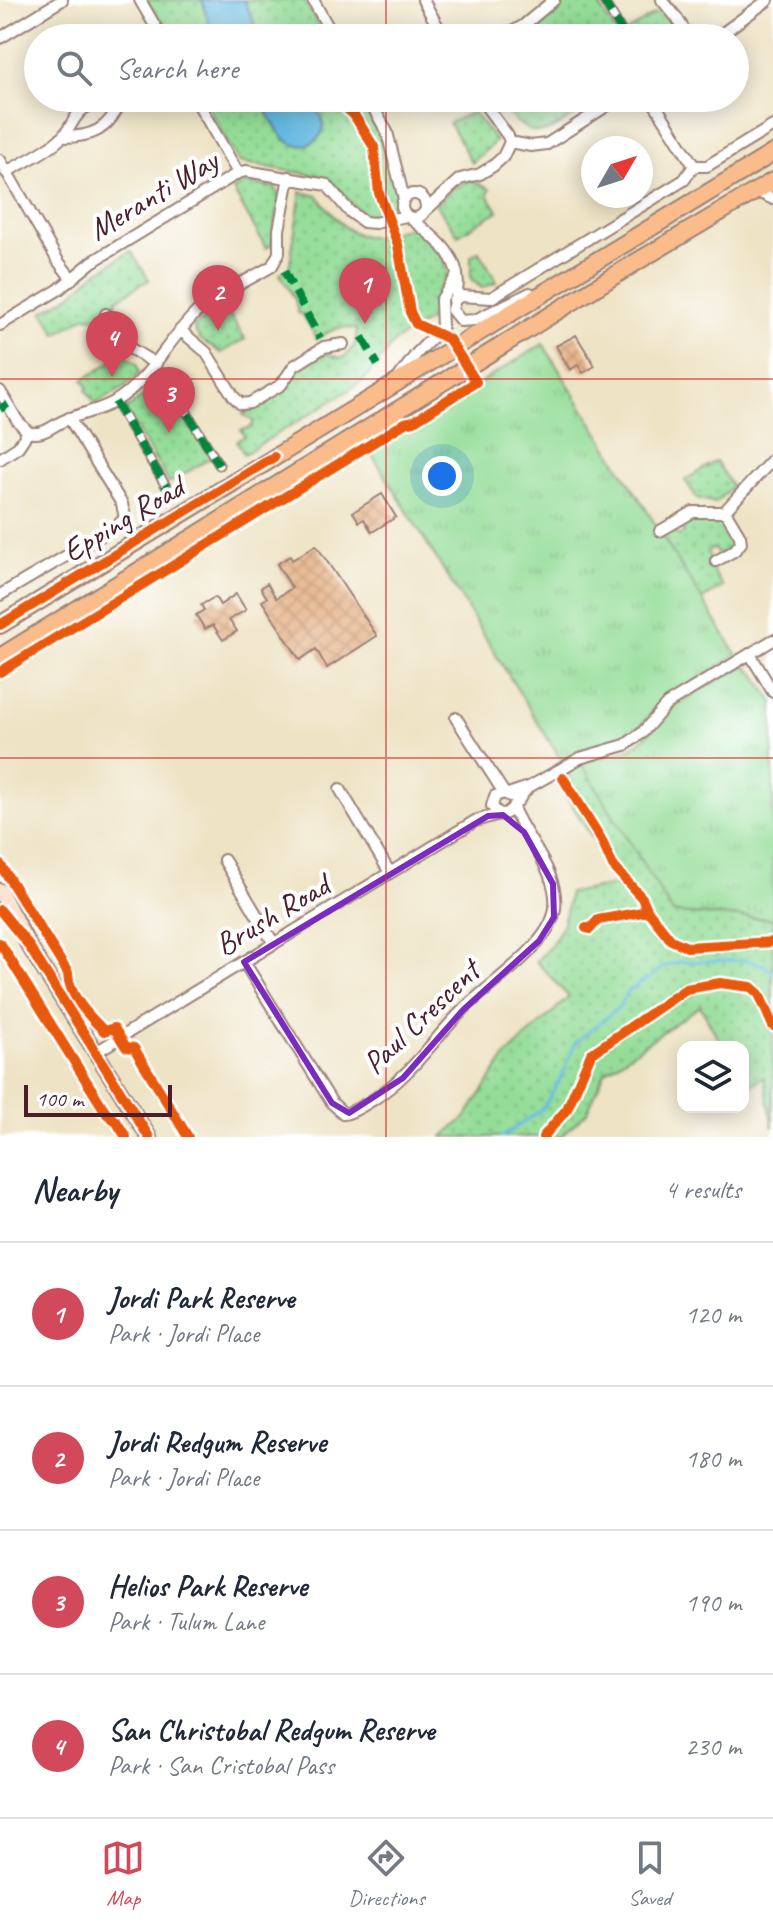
<!DOCTYPE html>
<html lang="en">
<head>
<meta charset="utf-8">
<style>
  body { margin:0; font-family:Caveat,sans-serif; background:#f2f2f3; color:#1f2937 }
  .controls { position:absolute; right:24px; bottom:24px; display:grid; overflow:hidden; border-radius:16px; box-shadow:0 4px 20px #0003 }
  .controls button { width:72px; height:72px; display:grid; place-items:center; padding:0; border:0; border-bottom:2px solid #e0e1e3; background:#fff; color:#1f2937; font:40px sans-serif }
  .compass { position:absolute; left:581px; top:136px; width:72px; height:72px; border-radius:50%; background:#fff; box-shadow:0 4px 20px #0003; rotate:51deg }
  .scale { position:absolute; left:24px; bottom:20px; width:148px; box-sizing:border-box; padding-left:8px; border:4px solid #4a1f2b; border-top:0; font-size:22px; line-height:28px; white-space:nowrap; color:#4a1f2b; -webkit-text-stroke:6px #fff; paint-order:stroke }
  .you { position:absolute; left:442px; top:476px; width:28px; height:28px; margin:-20px; border:6px solid #fff; border-radius:50%; background:#1a73e8; box-shadow:0 0 0 12px #1a73e833 }
  .badge { display:grid; place-items:center; width:52px; height:52px; border-radius:50%; background:#d1495b; color:#fff; font-size:26px; font-weight:700 }
  .pin { position:absolute; translate:-50% -66px; filter:drop-shadow(0 2px 4px #0008) }
  .pin::after { content:''; position:absolute; top:42px; width:28px; height:24px; background:inherit; clip-path:polygon(0 0,100% 0,50% 100%) }
  .list { margin:0; padding:0; list-style:none }
  h2 { display:flex; justify-content:space-between; align-items:center; height:104px; margin:0; padding:0 32px; font-size:34px }
  h2 small { font-size:26px; font-weight:400; color:#747a83 }
  .list li { display:grid; grid-template-columns:52px 1fr auto; gap:24px; align-items:center; box-sizing:border-box; height:144px; padding:0 32px; border-top:2px solid #e0e1e3 }
  .list b { display:block; font-size:30px; white-space:nowrap }
  .list p { margin:0; font-size:26px; white-space:nowrap; color:#747a83 }
  .list em { font-size:26px; font-style:normal; color:#747a83 }
  .icon { flex:none; width:44px; height:44px; fill:none; stroke:currentColor; stroke-width:2; stroke-linecap:round; stroke-linejoin:round }
  .map { position:relative; flex:none; width:773px; height:1137px; overflow:hidden }
  .search { position:absolute; background:#fff; box-shadow:0 4px 20px #0003; left:24px; right:24px; top:24px; height:88px; display:flex; align-items:center; gap:20px; box-sizing:border-box; padding:0 28px; border-radius:44px; color:#747a83; font-size:30px }
  .sheet { height:680px; background:#fff }
  nav { display:flex; justify-content:space-around; align-items:center; box-sizing:border-box; height:112px; border-top:2px solid #e0e1e3; background:#fff; font-size:22px; color:#747a83 }
  nav a { display:grid; justify-items:center; gap:4px }
  nav .on { color:#d1495b }
  .map>svg:first-child { display:block }
  .grass { fill:url(#grass-tufts); stroke:#6f7e62; stroke-width:2 }
  .park { fill:url(#park-dots); stroke:#6f7e62; stroke-width:2 }
  .water { fill:#64bae1; stroke:#576c86; stroke-width:2 }
  .lines { fill:none; stroke-linecap:round; stroke-linejoin:round }
  .stream { stroke:#64bae1; stroke-width:3 }
  .building { fill:url(#building-cross-hatch) }
  .pedestrian-casing { stroke:#9c8178; stroke-width:11 }
  .minor-casing { stroke:#9c8178; stroke-width:14 }
  .secondary-casing { stroke:#9c8178; stroke-width:18 }
  .primary-casing { stroke:#9c8178; stroke-width:20 }
  .pedestrian { stroke:#fff; stroke-width:7 }
  .minor { stroke:#fff; stroke-width:10 }
  .secondary { stroke:#fde4d1; stroke-width:14 }
  .primary { stroke:#fabc8b; stroke-width:16 }
  .quiet { stroke:#00873e; stroke-width:8; stroke-dasharray:16 8; stroke-linecap:butt }
  .cycleway-casing { stroke:#fff; stroke-width:15 }
  .cycleway { stroke:#e8590c; stroke-width:10 }
  .marked { fill:none; stroke:#7b2cbf; stroke-width:6; stroke-linejoin:round }
  .grid { fill:none; stroke:#d62828; stroke-width:2; stroke-opacity:0.55 }
  .labels { text-anchor:middle; dominant-baseline:central; stroke-width:8; stroke-linejoin:round; paint-order:stroke }
  .street-label { font-size:32px; fill:#4a1f2b; stroke:#fff }
</style>
</head>
<body>
<div class="map">
<svg width="773" height="1137" viewBox="0 0 773 1137">
  <defs>
    <pattern id="grass-tufts" width="24" height="20" patternUnits="userSpaceOnUse" patternTransform="scale(2)"><rect width="24" height="20" fill="#94dd98"/><path d="M3 7l-1-3M5 7V3M7 7l1-3M15 17l-1-3M17 17v-4M19 17l1-3" fill="none" stroke="#81bd83"/></pattern>
    <pattern id="park-dots" width="8" height="8" patternUnits="userSpaceOnUse" patternTransform="scale(2)"><rect width="8" height="8" fill="#94dd98"/><path d="M2 2h.1M6 6h.1" fill="none" stroke="#81bd83" stroke-width="1.8" stroke-linecap="round"/></pattern>
    <pattern id="building-cross-hatch" width="8" height="8" patternUnits="userSpaceOnUse" patternTransform="scale(2)"><rect width="8" height="8" fill="#e7b68c"/><path d="M0 0l8 8M0 8l8-8" fill="none" stroke="#c89c79"/></pattern>
  </defs>
  <rect width="100%" height="100%" fill="#fff"/>
  <filter id="ink" filterUnits="userSpaceOnUse"><feTurbulence type="fractalNoise" baseFrequency=".0125" numOctaves="2"/><feDisplacementMap in="SourceGraphic" scale="16" xChannelSelector="R" yChannelSelector="G"/><feConvolveMatrix kernelMatrix="1 2 1 2 8 2 1 2 1" color-interpolation-filters="sRGB"/></filter>
  <filter id="wash" filterUnits="userSpaceOnUse"><feTurbulence type="fractalNoise" baseFrequency=".006" numOctaves="4" result="noise"/><feDisplacementMap in="SourceGraphic" scale="32" xChannelSelector="R" yChannelSelector="G"/><feGaussianBlur stdDeviation="1.8" result="paint"/><feColorMatrix in="noise" values="0 0 0 0 0 0 0 0 0 0 0 0 0 0 0 0 0 1.4 0 .05"/><feComposite in="paint" operator="in"/></filter>
  <g filter="url(#wash)">
    <rect width="100%" height="100%" fill="#eee3c5"/>
    <path class="grass" d="M 543,344 L 737,655 L 663,700 L 635,732 L 624,740 L 577,752 L 561,760 L 370,451 Z
      M 746,666 L 755,674 L 773,702 L 773,919 L 673,913 L 581,763 L 630,749 L 642,740 L 671,708 L 739,667 Z"/>
    <path class="park" d="M 146,0 L 304,0 L 326,38 L 168,38 Z
      M 568,0 L 596,0 L 617,35 L 620,36 L 656,13 C 671,17 672,24 673,38 L 526,38 L 554,15 Z
      M 202,98 L 359,98 L 380,137 L 388,166 L 397,189 L 395,202 C 361,239 349,190 324,177 L 239,162 Z
      M 495,98 L 599,98 C 549,129 541,156 495,98 Z
      M 473,112 L 496,141 L 472,163 L 449,123 Z
      M 471,180 L 490,189 L 488,195 L 498,211 L 458,235 L 436,204 L 456,186 Z
      M 244,183 L 274,187 L 280,195 L 272,245 L 266,248 L 233,190 Z
      M 301,192 L 318,196 C 334,217 350,242 381,236 C 392,233 402,228 413,227 L 442,256 L 447,274 L 434,300 L 434,317 L 395,341 L 366,378 L 346,392 L 244,454 L 237,441 L 245,436 L 241,430 L 250,428 L 254,422 L 243,414 L 282,390 L 299,368 L 327,353 L 339,358 L 345,357 L 355,345 L 357,330 C 340,324 331,330 317,339 L 302,314 L 298,313 L 295,299 L 280,274 L 289,269 Z
      M 131,251 L 149,280 L 117,299 L 115,307 L 97,318 L 86,316 L 57,334 L 43,312 L 71,295 L 94,274 Z
      M 479,251 L 497,282 L 482,288 L 471,279 L 471,256 Z
      M 225,307 L 245,339 L 221,353 C 210,344 196,342 194,326 Z
      M 119,352 L 137,364 L 139,374 L 122,389 L 95,404 L 86,390 L 88,388 L 83,380 L 112,361 L 114,355 Z
      M 164,376 L 214,456 L 169,483 L 125,410 L 144,396 Z
      M 716,461 L 732,487 L 715,503 L 697,498 L 685,480 Z
      M 702,516 L 726,520 L 736,537 L 736,544 L 718,555 L 714,548 L 707,552 L 711,559 L 707,562 L 723,587 L 702,599 L 662,536 L 672,530 L 679,536 L 684,533 L 681,525 L 694,517 Z
      M 581,763 L 673,913 L 773,919 L 773,1128 L 764,1077 L 746,1088 L 743,1082 L 743,1047 L 723,1047 L 700,1006 L 605,1072 L 587,1112 L 560,1137 L 443,1137 L 465,1118 L 507,1055 L 569,997 L 536,961 C 558,941 566,923 569,893 L 621,884 L 558,783 L 570,775 L 567,769 Z"/>
    <path class="water" d="M 202,0 L 244,0 L 261,38 L 213,38 Z
      M 259,98 L 306,98 C 312,104 319,110 322,118 C 329,140 303,153 287,141 C 275,131 268,111 259,98 Z"/>
    <g class="lines">
      <path class="stream" d="M 502,1137 L 541,1110 L 549,1099 L 564,1072 L 575,1043 L 620,1006 L 627,992 L 666,966 L 679,962 L 744,960 L 762,964 L 773,972"/>
    </g>
    <g id="blocks">
      <path class="building" d="M 576,335 L 595,366 L 583,373 L 578,365 L 570,370 L 556,346 Z
        M 382,494 L 396,517 L 372,532 L 364,519 L 359,522 L 353,512 Z
        M 316,545 L 377,636 L 327,668 L 316,649 L 300,660 L 262,601 L 267,598 L 261,588 L 267,583 L 276,598 L 292,588 L 277,564 L 290,556 L 292,560 Z
        M 236,594 L 246,610 L 229,620 L 237,631 L 223,640 L 213,625 L 205,629 L 196,615 L 204,610 L 201,605 L 215,597 L 220,605 Z"/>
    </g>
  </g>
  <g filter="url(#ink)">
    <use href="#blocks" fill-opacity="0" stroke="#9c8178" stroke-width="2"/>
    <g class="lines">
      <g class="pedestrian-casing">
        <path id="pedestrian" d="M 603,0 L 626,38
          M 163,373 L 219,465
          M 115,402 L 172,496"/>
      </g>
      <g class="minor-casing">
        <path id="minor" d="M 140,0 L 162,38
          M 313,0 L 334,38
          M 423,0 L 444,38
          M 662,0 L 677,18 L 689,38
          M 0,38 L 62,0
          M 502,38 L 524,25 L 554,0
          M 716,38 L 768,0
          M 195,98 L 238,173
          M 368,98 L 387,132 L 404,199
          M 480,98 L 508,136 L 510,142
          M 651,98 L 694,166
          M 63,137 C 92,137 108,130 120,103
          M 510,142 L 531,146 L 547,144 L 619,98
          M 0,160 L 58,261 L 72,279
          M 6,172 C 24,162 46,152 61,138 C 71,130 73,115 85,108 C 98,99 114,106 128,98
          M 754,190 L 773,199
          M402 206a12 12 0 1 1 24 0a12 12 0 1 1-24 0Z
          M 426,210 L 460,179 L 480,174 L 493,166 L 503,157 L 510,142
          M 410,218 C 434,237 463,257 457,291 C 456,298 453,304 452,310 L 461,321 L 475,320 L 530,293
          M 454,300 L 461,296 L 491,298 L 684,180 L 694,166 L 707,166 L 773,126
          M 106,314 L 128,347 L 156,364
          M 0,325 L 58,290 L 92,262 L 238,173 L 246,171 L 327,185 L 349,211 L 364,222 L 375,223 L 406,216
          M 180,330 L 206,352 L 234,397 L 241,404 L 250,403 L 281,385 L 294,366 L 324,347 L 343,344
          M 399,377 L 417,353 L 442,328 L 441,300 L 456,277
          M 0,391 L 17,420 L 28,432
          M 0,459 L 18,447 L 28,432 C 44,437 53,424 68,419 C 83,413 100,410 114,402 C 151,380 167,340 198,311 C 213,296 251,279 272,266 L 279,253 L 279,230 L 289,177
          M 660,531 L 693,512 L 724,512 L 773,459
          M 716,561 L 734,551 L 741,543 L 740,536 L 725,511
          M 0,595 L 117,526 L 125,518 L 122,504 L 69,418
          M 750,654 L 773,692
          M 456,718 L 504,793
          M 340,789 L 390,873
          M 508,794 L 529,787 L 580,758 L 625,745 L 642,733 L 667,704 L 773,640
          M 510,796 L 504,793 L 495,796 L 492,806 C 506,828 517,799 527,789
          M 224,860 L 274,944
          M 244,962 L 332,1103 L 344,1114 C 354,1112 362,1106 371,1101 C 413,1074 429,1044 462,1011 C 488,984 551,946 555,908 C 559,872 526,840 513,808
          M 96,1052 L 475,821 L 499,814"/>
      </g>
      <g class="secondary-casing">
        <path id="secondary" d="M 0,891 L 27,943 L 149,1137"/>
      </g>
      <g class="primary-casing">
        <path id="primary" d="M 0,625 L 773,153
          M 0,657 L 638,261 L 773,181"/>
      </g>
      <use href="#pedestrian" class="pedestrian"/>
      <use href="#minor" class="minor"/>
      <use href="#secondary" class="secondary"/>
      <use href="#primary" class="primary"/>
      <path class="quiet" d="M 603,0 L 626,38
        M 284,271 L 320,338
        M 362,337 L 378,365
        M 163,373 L 219,465
        M 115,402 L 172,496
        M 0,409 L 8,404"/>
      <g class="cycleway-casing">
        <path id="cycleway" d="M 0,625 L 274,457
          M 0,672 L 405,423 L 414,421 L 476,382 L 449,339 L 416,324 L 410,312 L 398,245 L 379,193 L 374,147 L 354,115 L 335,98
          M 563,778 L 601,839 L 613,866 L 642,898 L 648,911
          M 0,864 L 68,973 C 68,995 89,1016 104,1031 L 114,1028 L 126,1047 L 134,1048 L 188,1137
          M 0,910 L 27,943 L 149,1137
          M 586,928 L 590,929 L 598,920 L 648,911 L 671,940 L 687,947 L 773,942
          M 0,943 L 107,1114 L 116,1121 L 126,1137
          M 543,1137 L 567,1109 L 591,1054 L 686,989 L 720,983 L 751,987 L 759,994 L 773,1026"/>
      </g>
      <use href="#cycleway" class="cycleway"/>
    </g>
  </g>
  <path class="marked" d="M 503,815 L 524,832 L 553,884 L 554,917 L 539,941 L 463,1010 L 403,1078 L 349,1113 L 332,1103 L 244,962 L 488,816 Z"/>
  <path class="grid" d="M 386,0 L 386,38M 386,98 L 386,1137M 0,379 L 773,379M 0,758 L 773,758"/>
  <g class="labels">
    <g class="street-label">
      <text transform="translate(153 195) rotate(-31)">Meranti Way</text>
      <text transform="translate(123 519) rotate(-31)">Epping Road</text>
      <text transform="translate(272 915) rotate(-31)">Brush Road</text>
      <text transform="translate(421 1017) rotate(-44)">Paul Crescent</text>
    </g>
  </g>
</svg>
<div class="controls">
<button><svg class="icon" aria-label="layers" viewBox="0 0 24 24"><path d="M12 4l9 5-9 5-9-5zM3 14l9 5 9-5"/></svg></button>
</div>
<svg class="compass" viewBox="-18 -18 36 36"><path d="M0-13l5 13h-10z" fill="#e53935"/><path d="M0 13l5-13h-10z" fill="#747a83"/></svg>
<div class="scale">100 m</div>
<div class="you"></div>
<div class="pin badge" style="left:365px;top:324px">1</div>
<div class="pin badge" style="left:218px;top:331px">2</div>
<div class="pin badge" style="left:169px;top:433px">3</div>
<div class="pin badge" style="left:112px;top:377px">4</div>
<div class="search"><svg class="icon" aria-label="search" viewBox="0 0 24 24"><circle cx="10" cy="10" r="6"/><path d="M15 15l6 6"/></svg>Search here</div>
</div>
<section class="sheet">
<h2>Nearby<small>4 results</small></h2>
<ul class="list">
<li><span class="badge">1</span><div><b>Jordi Park Reserve</b><p>Park · Jordi Place</p></div><em>120 m</em></li>
<li><span class="badge">2</span><div><b>Jordi Redgum Reserve</b><p>Park · Jordi Place</p></div><em>180 m</em></li>
<li><span class="badge">3</span><div><b>Helios Park Reserve</b><p>Park · Tulum Lane</p></div><em>190 m</em></li>
<li><span class="badge">4</span><div><b>San Christobal Redgum Reserve</b><p>Park · San Cristobal Pass</p></div><em>230 m</em></li>
</ul>
</section>
<nav>
<a class="on"><svg class="icon" aria-label="map" viewBox="0 0 24 24"><path d="M3 6l6-2 6 2 6-2v14l-6 2-6-2-6 2zM9 4v14M15 6v14"/></svg>Map</a>
<a><svg class="icon" aria-label="directions" viewBox="0 0 24 24"><path d="M12 3l9 9-9 9-9-9zM9 14v-3h6M13 9l2 2-2 2"/></svg>Directions</a>
<a><svg class="icon" aria-label="saved" viewBox="0 0 24 24"><path d="M7 4h10v16l-5-4-5 4z"/></svg>Saved</a>
</nav>
</body>
</html>
